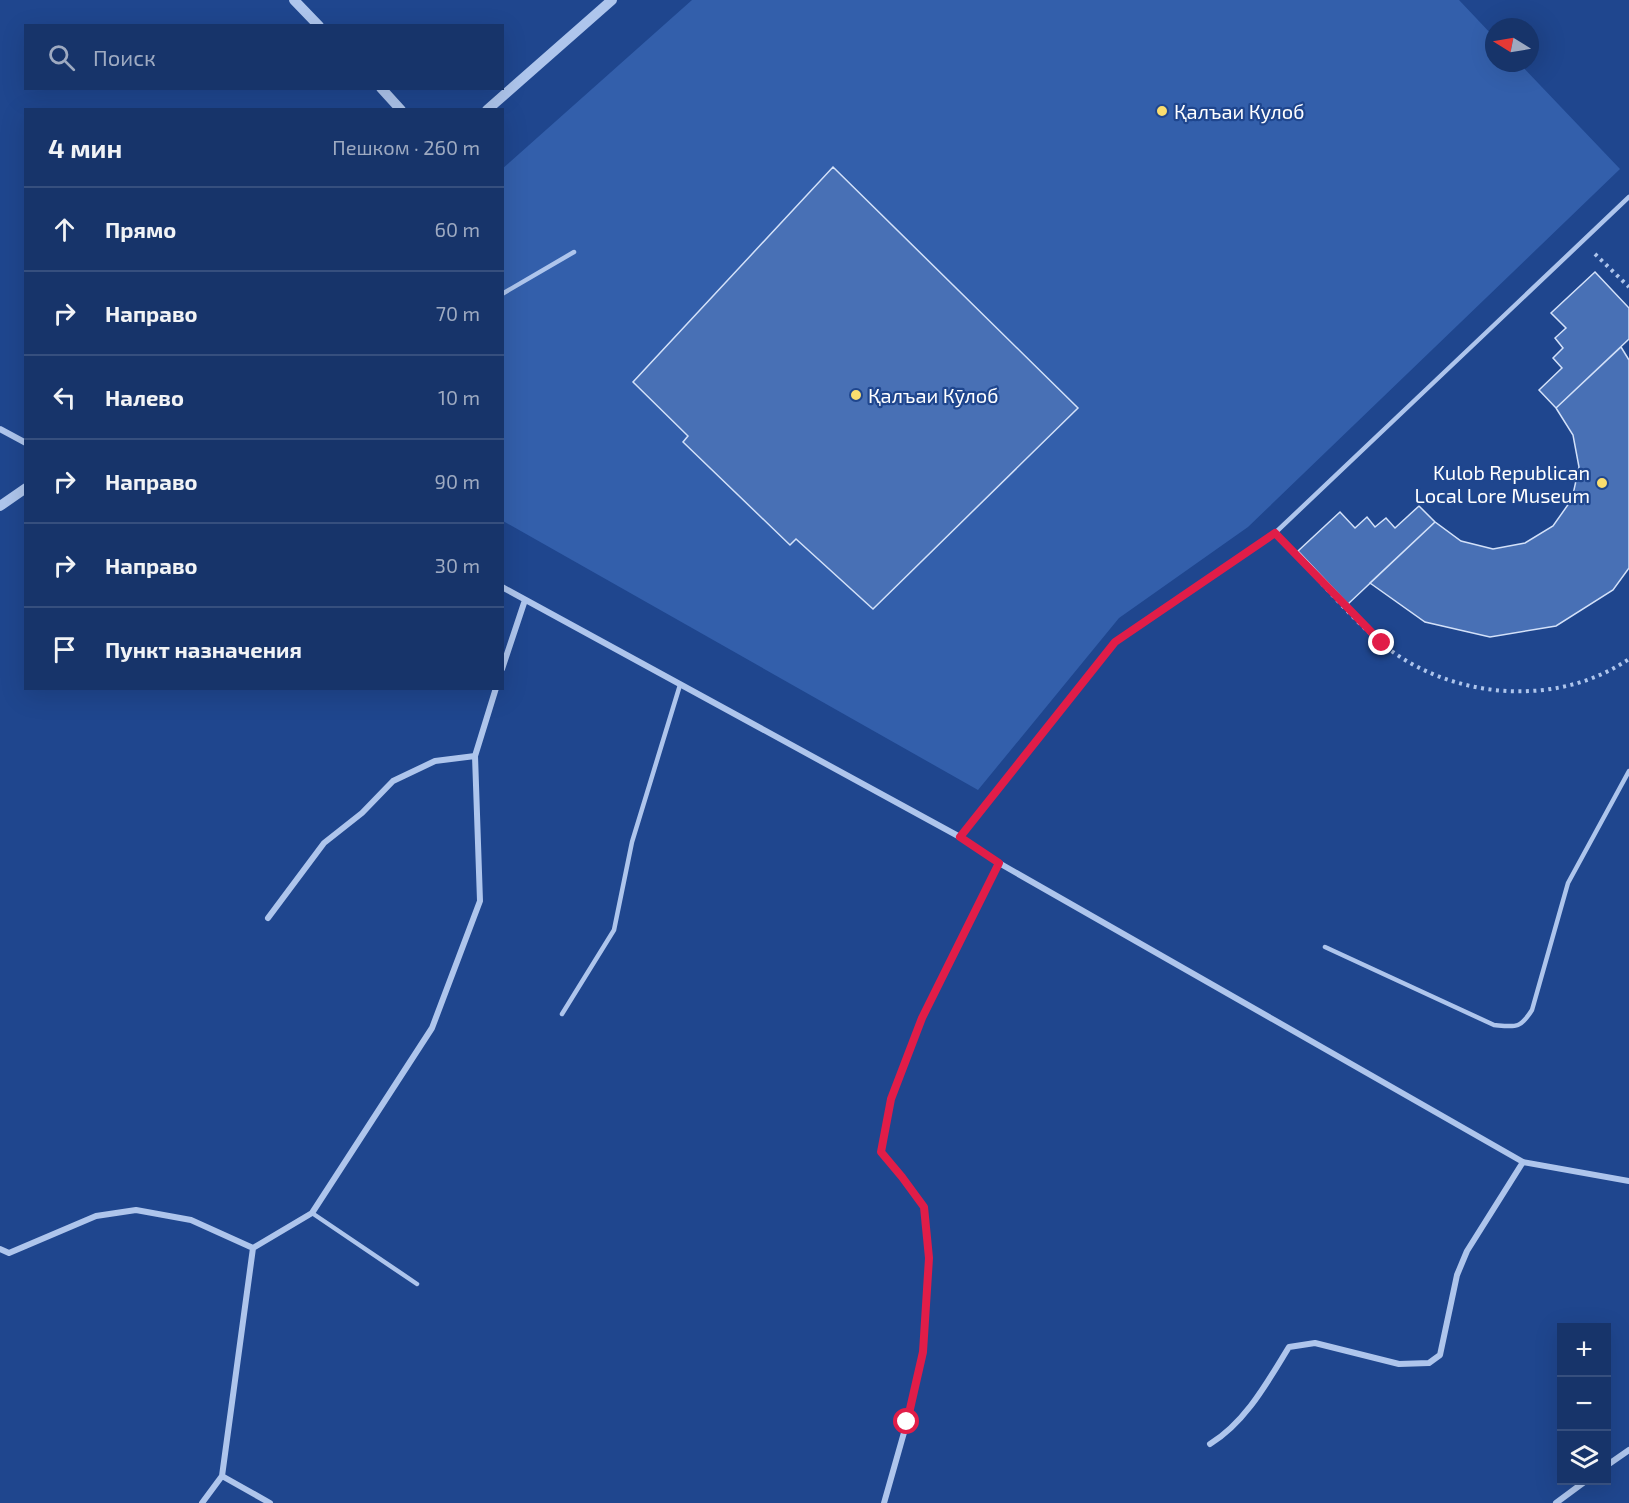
<!DOCTYPE html>
<html lang="ru">
<head>
<meta charset="utf-8">
<style>
  body { margin:0; font-family:"Exo 2",sans-serif; background:#243f72; color:#f1f3f6 }
  .controls { position:absolute; right:18px; bottom:18px; display:grid; overflow:hidden; border-radius:0px; box-shadow:0 6px 24px #0002 }
  .controls button { width:54px; height:54px; display:grid; place-items:center; padding:0; border:0; border-bottom:2px solid #364f7e; background:#17346a; color:#f1f3f6; font:30px sans-serif }
  .compass { position:absolute; left:1485px; top:18px; width:54px; height:54px; border-radius:50%; background:#17346a; box-shadow:0 6px 24px #0002; rotate:281deg }
  .stop { position:absolute; width:18px; height:18px; margin:-14px; border:4px solid #e11d48; border-radius:50%; background:#fff }
  .stop.end { background:#e11d48; border-color:#fff; box-shadow:0 2px 6px #0008 }
  .list { margin:0; padding:0; list-style:none }
  h2 { display:flex; justify-content:space-between; align-items:center; height:78px; margin:0; padding:0 24px; font-size:26px }
  h2 small { font-size:20px; font-weight:400; color:#9eaac1 }
  .list li { display:grid; grid-template-columns:39px 1fr auto; gap:18px; align-items:center; box-sizing:border-box; height:84px; padding:0 24px; border-top:2px solid #364f7e }
  .list b { display:block; font-size:22px; white-space:nowrap }
  .list em { font-size:20px; font-style:normal; color:#9eaac1 }
  .icon { flex:none; width:33px; height:33px; fill:none; stroke:currentColor; stroke-width:2; stroke-linecap:round; stroke-linejoin:round }
  .map { position:relative; flex:none; width:1629px; height:1503px; overflow:hidden }
  .search { position:absolute; background:#17346a; box-shadow:0 6px 24px #0002; left:24px; top:24px; width:480px; height:66px; display:flex; align-items:center; gap:15px; box-sizing:border-box; padding:0 21px; border-radius:0px; color:#9eaac1; font-size:22px }
  .panel { position:absolute; background:#17346a; box-shadow:0 6px 24px #0002; left:24px; top:108px; width:480px; height:582px; border-radius:0px }
  .map>svg:first-child { display:block }
  .green { fill:#335fab }
  .building { fill:#4870b5; stroke:#d3e1f9; stroke-width:1.5 }
  .lines { fill:none; stroke-linecap:round; stroke-linejoin:round }
  .path { stroke:#aec5ec; stroke-width:4; stroke-dasharray:3 4.5; stroke-linecap:butt }
  .service { stroke:#aec5ec; stroke-width:4.5 }
  .minor { stroke:#aec5ec; stroke-width:6 }
  .tertiary { stroke:#aec5ec; stroke-width:10 }
  .route { stroke:#e11d48; stroke-width:8 }
  .poi-dot { fill:#fadd6e; stroke:#1f468e; stroke-width:2 }
  .labels { text-anchor:middle; dominant-baseline:central; stroke-width:4.5; stroke-linejoin:round; paint-order:stroke }
  .poi-label { font-size:20px; fill:#fff; stroke:#1f468e; text-anchor:start }
</style>
</head>
<body>
<div class="map">
<svg width="1629" height="1503" viewBox="0 0 1629 1503">
  <rect width="100%" height="100%" fill="#1f468e"/>
  <path class="green" d="M 692,0 L 1459,0 L 1494,37 L 1494,63 L 1519,63 L 1620,169 L 1248,527 L 1119,618 L 978,790 L 503,521 L 502,169 Z"/>
  <path class="building" d="M 833,167 L 1078,408 L 873,609 L 796,539 L 790,545 L 683,442 L 688,436 L 633,382 Z
    M 1595,272 L 1629,308 L 1629,339 L 1556,408 L 1539,390 L 1562,368 L 1553,358 L 1563,348 L 1555,338 L 1566,328 L 1551,313 Z
    M 1621,347 L 1629,360 L 1629,568 L 1613,590 L 1556,626 L 1490,637 L 1425,622 L 1370,583 L 1435,522 L 1461,541 L 1493,549 L 1525,543 L 1553,526 L 1572,499 L 1579,467 L 1573,435 L 1556,408 Z
    M 1419,506 L 1435,522 L 1348,604 L 1298,551 L 1340,512 L 1355,528 L 1367,517 L 1375,527 L 1386,518 L 1395,528 Z"/>
  <g class="lines">
    <path class="path" d="M 1595,254 L 1629,287
      M 1286,545 C 1317,577 1347,614 1381,643 C 1449,699 1555,709 1629,659"/>
    <path class="service" d="M 502,294 L 574,252
      M 960,837 L 1115,642 L 1275,533 L 1629,197
      M 1325,947 L 1494,1025 C 1516,1027 1520,1029 1532,1010 L 1568,883 L 1629,771
      M 562,1014 L 614,930 L 632,842 L 680,685
      M 312,1213 L 417,1284"/>
    <path class="minor" d="M 0,429 L 26,443
      M 502,587 L 960,837 L 999,863 L 1523,1162 L 1629,1181
      M 502,669 L 525,600
      M 268,918 L 324,843 L 362,813 L 393,781 L 435,761 L 475,756
      M 0,1249 L 9,1253 L 96,1216 L 136,1210 L 191,1220 L 253,1248 L 312,1213 L 432,1028 L 480,901 L 475,756 L 496,688
      M 1210,1444 C 1246,1422 1268,1381 1289,1347 L 1315,1343 L 1399,1364 L 1429,1363 L 1440,1355 L 1457,1275 L 1467,1251 L 1523,1162
      M 1606,1466 L 1629,1450
      M 222,1476 L 253,1248
      M 202,1503 L 222,1476 L 270,1503
      M 884,1503 L 907,1422 L 923,1352 L 929,1258 L 924,1207 L 902,1177 L 881,1152 L 891,1099 L 922,1018 L 999,863
      M 1556,1503 L 1587,1480"/>
    <path class="tertiary" d="M 294,0 L 319,26
      M 381,88 L 401,110
      M 487,110 L 612,0
      M 0,506 L 26,488"/>
  </g>
  <g class="lines">
    <path class="route" d="M 907,1422 L 923,1352 L 929,1258 L 924,1207 L 902,1177 L 881,1152 L 891,1099 L 922,1018 L 999,863 L 960,837 L 1115,642 L 1275,533 L 1382,643"/>
  </g>
  <g class="poi-dot">
    <circle cx="1162" cy="111" r="6"/>
    <circle cx="856" cy="395" r="6"/>
    <circle cx="1602" cy="483" r="6"/>
  </g>
  <g class="labels">
    <g class="poi-label">
      <text x="1174" y="111">Қалъаи Кулоб</text>
      <text x="868" y="395">Қалъаи Кӯлоб</text>
      <text x="1590" y="472" text-anchor="end">Kulob Republican<tspan x="1590" dy="23">Local Lore Museum</tspan></text>
    </g>
  </g>
</svg>
<div class="controls">
<button>+</button>
<button>−</button>
<button><svg class="icon" aria-label="layers" viewBox="0 0 24 24"><path d="M12 4l9 5-9 5-9-5zM3 14l9 5 9-5"/></svg></button>
</div>
<svg class="compass" viewBox="-18 -18 36 36"><path d="M0-13l5 13h-10z" fill="#e53935"/><path d="M0 13l5-13h-10z" fill="#9eaac1"/></svg>
<div class="stop" style="left:907px;top:1422px"></div>
<div class="stop end" style="left:1382px;top:643px"></div>
<div class="search"><svg class="icon" aria-label="search" viewBox="0 0 24 24"><circle cx="10" cy="10" r="6"/><path d="M15 15l6 6"/></svg>Поиск</div>
<section class="panel">
<h2>4 мин<small>Пешком · 260 m</small></h2>
<ul class="list">
<li><svg class="icon" aria-label="ahead" viewBox="0 0 24 24"><path d="M12 20V5M6 11l6-6 6 6"/></svg><div><b>Прямо</b></div><em>60 m</em></li>
<li><svg class="icon" aria-label="right" viewBox="0 0 24 24"><path d="M7 20v-9h11M14 6l5 5-5 5"/></svg><div><b>Направо</b></div><em>70 m</em></li>
<li><svg class="icon" aria-label="left" viewBox="0 0 24 24"><path d="M17 20v-9H6M10 6l-5 5 5 5"/></svg><div><b>Налево</b></div><em>10 m</em></li>
<li><svg class="icon" aria-label="right" viewBox="0 0 24 24"><path d="M7 20v-9h11M14 6l5 5-5 5"/></svg><div><b>Направо</b></div><em>90 m</em></li>
<li><svg class="icon" aria-label="right" viewBox="0 0 24 24"><path d="M7 20v-9h11M14 6l5 5-5 5"/></svg><div><b>Направо</b></div><em>30 m</em></li>
<li><svg class="icon" aria-label="arrive" viewBox="0 0 24 24"><path d="M6 21V4h12l-3 4 3 4H6"/></svg><div><b>Пункт назначения</b></div></li>
</ul>
</section>
</div>
</body>
</html>
